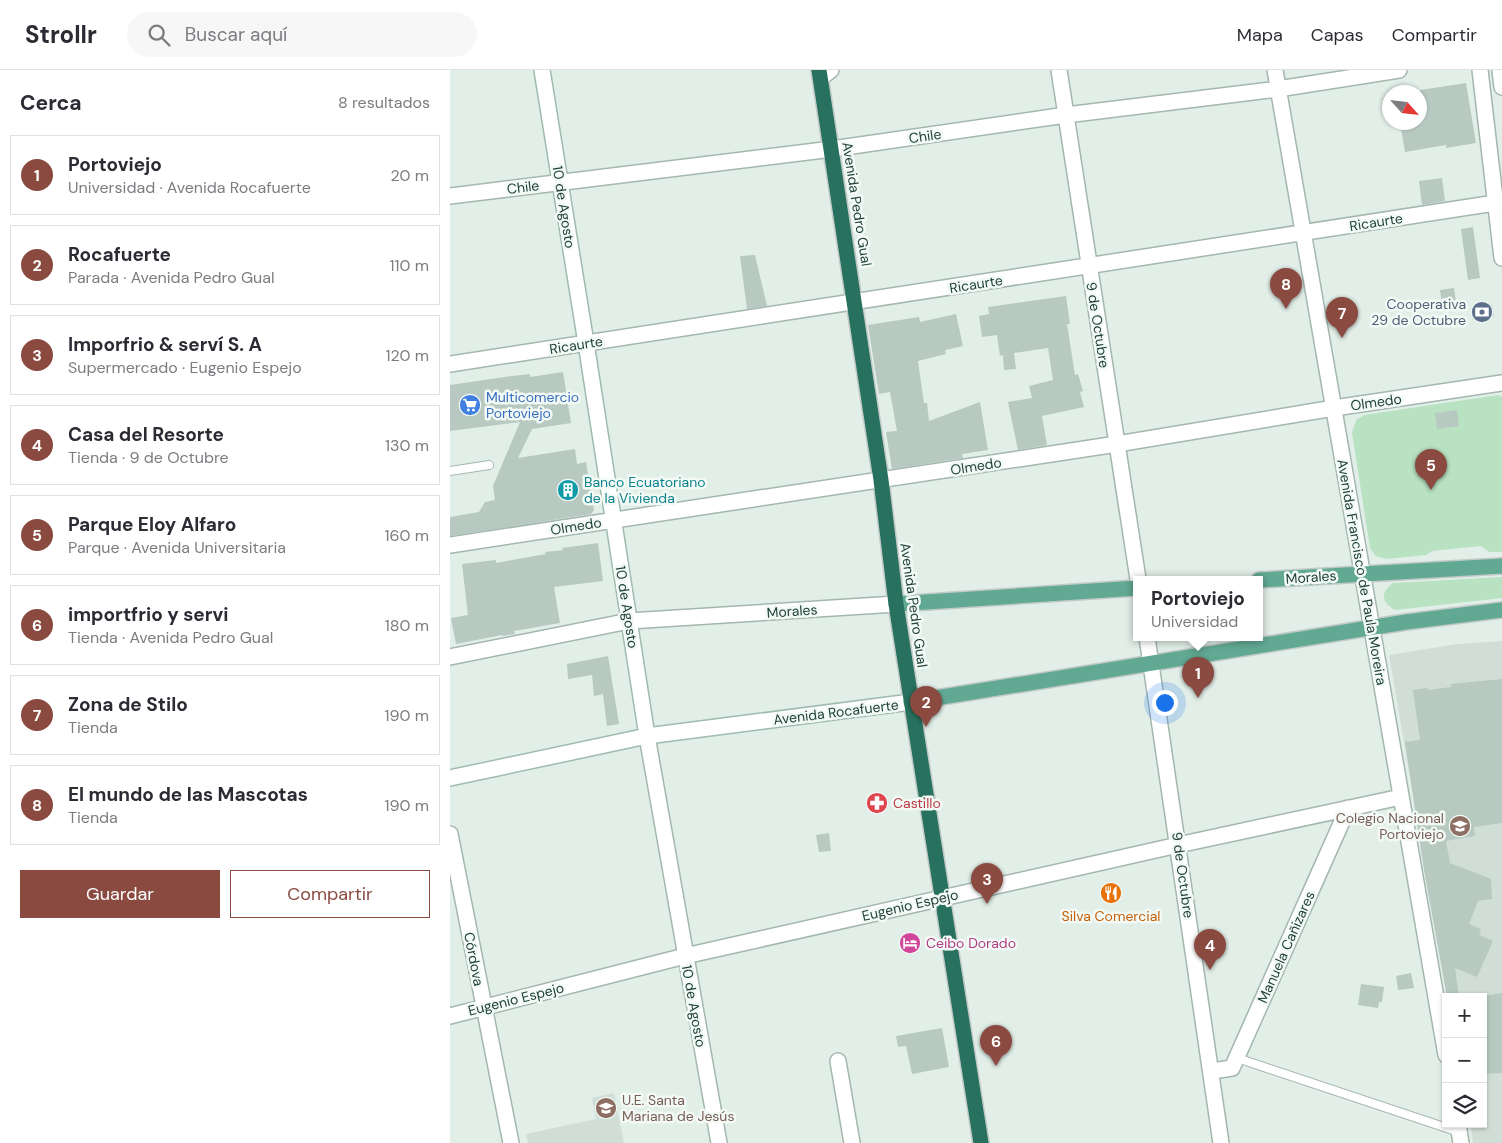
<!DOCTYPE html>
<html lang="es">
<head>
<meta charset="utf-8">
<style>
  body { margin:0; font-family:"DM Sans",sans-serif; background:#f7f7f7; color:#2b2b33 }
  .controls { position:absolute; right:15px; bottom:15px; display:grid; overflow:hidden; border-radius:0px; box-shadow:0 1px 4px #0004 }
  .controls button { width:45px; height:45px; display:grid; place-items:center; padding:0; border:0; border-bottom:1px solid #e1e1e2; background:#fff; color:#2b2b33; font:25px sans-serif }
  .compass { position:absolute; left:932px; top:15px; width:45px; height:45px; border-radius:50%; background:#fff; box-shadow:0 1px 4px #0004; rotate:117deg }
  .you { position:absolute; left:714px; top:632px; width:18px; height:18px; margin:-12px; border:4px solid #fff; border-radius:50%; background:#1a73e8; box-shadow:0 0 0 8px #1a73e833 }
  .badge { display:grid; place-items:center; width:32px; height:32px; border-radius:50%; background:#8a4a40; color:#fff; font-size:16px; font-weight:700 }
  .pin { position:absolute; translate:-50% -41px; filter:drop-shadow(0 1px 2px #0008) }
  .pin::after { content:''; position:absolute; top:26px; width:18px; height:15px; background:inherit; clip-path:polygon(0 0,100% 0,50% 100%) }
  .popup { position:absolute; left:683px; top:506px; width:130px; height:65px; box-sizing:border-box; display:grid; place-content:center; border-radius:0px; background:#fff; filter:drop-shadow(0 1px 4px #0005); font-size:16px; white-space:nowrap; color:#7c7c81 }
  .popup b { font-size:19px; color:#2b2b33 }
  .popup::after { content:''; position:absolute; left:50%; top:100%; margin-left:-10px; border:10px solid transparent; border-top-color:#fff }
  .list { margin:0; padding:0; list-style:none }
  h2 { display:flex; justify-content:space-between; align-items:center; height:65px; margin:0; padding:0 20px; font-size:21px }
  h2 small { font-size:16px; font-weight:400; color:#7c7c81 }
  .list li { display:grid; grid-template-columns:32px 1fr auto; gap:15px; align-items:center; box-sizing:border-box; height:80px; margin:0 10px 10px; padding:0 10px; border:1px solid #e1e1e2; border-radius:0px }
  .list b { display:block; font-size:19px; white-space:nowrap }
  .list p { margin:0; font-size:16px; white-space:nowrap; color:#7c7c81 }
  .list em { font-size:16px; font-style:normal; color:#7c7c81 }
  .actions { display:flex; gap:10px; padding:15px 20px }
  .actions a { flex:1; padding:11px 0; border:1px solid #8a4a40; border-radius:0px; text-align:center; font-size:18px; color:#8a4a40 }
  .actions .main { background:#8a4a40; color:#fff }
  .icon { flex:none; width:28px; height:28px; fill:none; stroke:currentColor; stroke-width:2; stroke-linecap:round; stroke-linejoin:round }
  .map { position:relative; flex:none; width:1052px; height:1073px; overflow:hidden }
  header { display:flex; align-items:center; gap:30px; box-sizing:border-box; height:70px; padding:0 25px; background:#fff; border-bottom:1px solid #e1e1e2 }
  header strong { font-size:24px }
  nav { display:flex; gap:28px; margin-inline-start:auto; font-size:18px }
  .search { width:350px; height:45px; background:#f7f7f7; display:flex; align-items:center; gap:12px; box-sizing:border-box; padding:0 18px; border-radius:28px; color:#7c7c81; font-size:19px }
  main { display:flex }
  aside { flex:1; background:#fff }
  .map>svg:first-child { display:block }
  .built { fill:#d0ded7 }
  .green { fill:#b9e2c2 }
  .building { fill:#b7c9c1 }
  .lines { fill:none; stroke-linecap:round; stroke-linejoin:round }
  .lane-casing { stroke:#a4b7af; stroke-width:10 }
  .street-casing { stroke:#a4b7af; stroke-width:18 }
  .secondary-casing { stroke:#9fbbb0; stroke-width:18 }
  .primary-casing { stroke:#c1cac7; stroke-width:18 }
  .highway-casing { stroke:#c1cac7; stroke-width:18 }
  .lane { stroke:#fff; stroke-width:8 }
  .street { stroke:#fff; stroke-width:15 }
  .secondary { stroke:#fff; stroke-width:15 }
  .primary { stroke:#62a993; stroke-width:15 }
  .highway { stroke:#28715e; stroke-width:15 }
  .labels { text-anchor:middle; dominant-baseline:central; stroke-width:5; stroke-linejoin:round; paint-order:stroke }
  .street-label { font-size:14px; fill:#204237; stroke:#f3faf6 }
  .service-label { font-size:14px; fill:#4e5e75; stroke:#f3faf6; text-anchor:end }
  .shop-label { font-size:14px; fill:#366cbe; stroke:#f3faf6; text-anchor:start }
  .culture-label { font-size:14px; fill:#0d838f; stroke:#f3faf6; text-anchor:start }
  .health-label { font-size:14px; fill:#be3a42; stroke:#f3faf6; text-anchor:start }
  .education-label { font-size:14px; fill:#785e54; stroke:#f3faf6; text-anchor:end }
  .food-label { font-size:14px; fill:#c56008; stroke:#f3faf6 }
  .hotel-label { font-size:14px; fill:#b23c85; stroke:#f3faf6; text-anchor:start }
</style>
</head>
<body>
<header>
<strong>Strollr</strong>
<div class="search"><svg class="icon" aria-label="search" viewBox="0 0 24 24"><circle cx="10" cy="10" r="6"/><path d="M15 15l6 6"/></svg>Buscar aquí</div>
<nav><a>Mapa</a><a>Capas</a><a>Compartir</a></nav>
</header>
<main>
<aside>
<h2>Cerca<small>8 resultados</small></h2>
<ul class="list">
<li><span class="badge">1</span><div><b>Portoviejo</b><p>Universidad · Avenida Rocafuerte</p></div><em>20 m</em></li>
<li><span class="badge">2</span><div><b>Rocafuerte</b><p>Parada · Avenida Pedro Gual</p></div><em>110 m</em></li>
<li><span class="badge">3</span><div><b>Imporfrio &amp; serví S. A</b><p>Supermercado · Eugenio Espejo</p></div><em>120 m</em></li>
<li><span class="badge">4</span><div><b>Casa del Resorte</b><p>Tienda · 9 de Octubre</p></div><em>130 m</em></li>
<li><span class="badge">5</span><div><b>Parque Eloy Alfaro</b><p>Parque · Avenida Universitaria</p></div><em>160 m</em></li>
<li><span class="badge">6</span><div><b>importfrio y servi</b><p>Tienda · Avenida Pedro Gual</p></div><em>180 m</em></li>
<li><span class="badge">7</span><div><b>Zona de Stilo</b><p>Tienda</p></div><em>190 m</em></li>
<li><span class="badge">8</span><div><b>El mundo de las Mascotas</b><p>Tienda</p></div><em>190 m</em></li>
</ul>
<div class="actions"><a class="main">Guardar</a><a>Compartir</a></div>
</aside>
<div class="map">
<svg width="1052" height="1073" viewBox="0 0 1052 1073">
  <rect width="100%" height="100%" fill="#e2eee8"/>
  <path class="built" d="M 1052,571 L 1052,1073 L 1023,1073 L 1020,1054 L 1033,1054 L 1033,927 L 998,927 L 939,585 L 1008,574 Z
    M 164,1023 L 174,1073 L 78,1073 L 76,1064 L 146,1049 L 142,1028 Z"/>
  <path class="green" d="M 1048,325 L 1052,327 L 1052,482 L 1039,482 L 1031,476 L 982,481 L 976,485 L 936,489 L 926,486 L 920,478 L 902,363 L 906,350 L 914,345 Z
    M 1052,507 L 1052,528 L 945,540 C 931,532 930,523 943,513 Z"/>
  <path class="building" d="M 1016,13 L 1026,73 L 996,78 L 996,75 L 955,82 L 950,52 L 970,52 L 970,20 Z
    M 992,108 L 995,131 L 972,135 L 969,111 Z
    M 1023,157 L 1030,208 L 1018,210 L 1011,159 Z
    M 305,185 L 317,236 L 297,239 L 290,186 Z
    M 1004,218 L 1006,232 L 992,234 L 990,220 Z
    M 616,226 L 620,254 L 617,254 L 625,305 L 628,304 L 633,321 L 630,322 L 634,337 L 592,346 L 597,375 L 568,380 L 558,332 L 582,328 L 579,316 L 603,310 L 598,278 L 564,283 L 566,299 L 554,300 L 553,285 L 550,286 L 547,265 L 532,267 L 529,246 L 539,244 L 538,237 Z
    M 1042,235 L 1044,246 L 1023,250 L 1021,238 Z
    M 506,244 L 513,276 L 495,280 L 496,284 L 468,291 L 474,333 L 477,333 L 479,351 L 530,332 L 538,380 L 512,384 L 513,388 L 442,399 L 436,362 L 447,361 L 440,322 L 429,324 L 418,255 L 469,247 L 470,252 Z
    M 113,302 L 121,353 L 82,359 L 68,388 L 125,379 L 127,394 L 136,392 L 144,440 L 141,444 L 0,466 L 0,447 L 29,442 L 35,432 L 45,430 L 43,416 L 70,352 L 0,361 L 0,315 L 62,306 L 80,304 L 80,307 Z
    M 1007,340 L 1009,356 L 987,359 L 985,343 Z
    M 148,473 L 153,511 L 104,517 L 110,553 L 64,561 L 65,564 L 52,566 L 52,565 L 6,574 L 1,548 L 18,545 L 12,494 L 46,490 L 46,493 L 96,484 L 95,482 L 113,480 L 112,478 Z
    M 158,586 L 169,654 L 157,656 L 153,624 L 144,626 L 142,605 L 118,609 L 117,594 Z
    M 1052,609 L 1052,753 L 1024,757 L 1025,766 L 996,771 L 1000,793 L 1041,809 L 1042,829 L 1028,831 L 1019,854 L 1031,859 L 1029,865 L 1043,871 L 1027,907 L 1005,898 L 1009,927 L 997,927 L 974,800 L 955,672 L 970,670 L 963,620 L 977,618 L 978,620 L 1001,617 L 1001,614 Z
    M 379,763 L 381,781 L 369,782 L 366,765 Z
    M 961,903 L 964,918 L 948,920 L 946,906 Z
    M 911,914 L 934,917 L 932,932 L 929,932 L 928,938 L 908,935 Z
    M 1052,923 L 1052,1003 L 1033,1004 L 1033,926 Z
    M 492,958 L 499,997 L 462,1004 L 456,976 L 448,977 L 446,966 Z"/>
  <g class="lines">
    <g class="lane-casing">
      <path id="lane" d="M 0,401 L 39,395
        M 787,988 L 1009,1062"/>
    </g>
    <g class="street-casing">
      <path id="street" d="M 609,0 L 688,509
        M 825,0 L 996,985
        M 1030,0 L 1052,188
        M 1050,0 L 1052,17
        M 371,8 L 381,0
        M 0,126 L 382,79 L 616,45 L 828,19 L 949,0
        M 0,294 L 1052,132
        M 0,475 L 667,374 L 884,338 L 1052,313
        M 697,567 L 771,1073
        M 0,587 L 179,551 L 446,534
        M 197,666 L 269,1073
        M 0,764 L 61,1073
        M 0,946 L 235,886 L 728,775 L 951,727
        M 388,991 L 402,1073
        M 762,1001 L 782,998 L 898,738
        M 1008,1054 L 1011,1073"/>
    </g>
    <g class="secondary-casing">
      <path id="secondary" d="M 92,0 L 136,273 L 197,666
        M 0,708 L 197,666 L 461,632"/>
    </g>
    <g class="primary-casing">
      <path id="primary" d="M 809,510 L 1052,496
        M 446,534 L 687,518
        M 461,632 L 956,552 L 1052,540"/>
    </g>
    <g class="highway-casing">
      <path id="highway" d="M 369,0 L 431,410 L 446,534 L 531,1073"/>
    </g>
    <use href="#lane" class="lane"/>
    <use href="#street" class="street"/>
    <use href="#secondary" class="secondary"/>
    <use href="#primary" class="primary"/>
    <use href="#highway" class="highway"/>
  </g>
  <defs>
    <g id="bank-disc" transform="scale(1.125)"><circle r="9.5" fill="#5c6f8a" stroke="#f3faf6"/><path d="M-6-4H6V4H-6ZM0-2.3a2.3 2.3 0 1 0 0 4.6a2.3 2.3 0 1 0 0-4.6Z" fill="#fff"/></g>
    <g id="supermarket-disc" transform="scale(1.125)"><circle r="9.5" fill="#3f7fe0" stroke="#f3faf6"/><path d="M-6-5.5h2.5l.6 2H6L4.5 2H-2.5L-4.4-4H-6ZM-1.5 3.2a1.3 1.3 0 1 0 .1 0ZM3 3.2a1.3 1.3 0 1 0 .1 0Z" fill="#fff"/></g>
    <g id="building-disc" transform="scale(1.125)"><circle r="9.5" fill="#0f9aa8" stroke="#f3faf6"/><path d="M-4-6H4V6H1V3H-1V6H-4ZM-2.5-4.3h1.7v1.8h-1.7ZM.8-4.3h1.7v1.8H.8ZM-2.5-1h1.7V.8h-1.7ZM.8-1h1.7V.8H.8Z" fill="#fff"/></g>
    <g id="pharmacy-disc" transform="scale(1.125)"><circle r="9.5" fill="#e0444e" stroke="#f3faf6"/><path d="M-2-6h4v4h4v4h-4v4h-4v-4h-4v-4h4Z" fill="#fff"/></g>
    <g id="school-disc" transform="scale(1.125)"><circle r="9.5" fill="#8d6e63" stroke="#f3faf6"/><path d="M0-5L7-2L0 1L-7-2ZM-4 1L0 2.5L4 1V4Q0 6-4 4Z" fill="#fff"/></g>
    <g id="restaurant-disc" transform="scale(1.125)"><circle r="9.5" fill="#e8710a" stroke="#f3faf6"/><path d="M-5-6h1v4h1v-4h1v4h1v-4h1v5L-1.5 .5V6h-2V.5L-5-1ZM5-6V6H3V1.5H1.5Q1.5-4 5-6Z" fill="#fff"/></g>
    <g id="hotel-disc" transform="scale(1.125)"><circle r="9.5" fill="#d1479c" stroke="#f3faf6"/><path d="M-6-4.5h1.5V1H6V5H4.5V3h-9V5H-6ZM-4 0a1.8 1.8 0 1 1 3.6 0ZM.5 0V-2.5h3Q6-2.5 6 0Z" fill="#fff"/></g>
  </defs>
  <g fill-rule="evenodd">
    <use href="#bank-disc" x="1032" y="242"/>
    <use href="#supermarket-disc" x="20" y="335"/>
    <use href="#building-disc" x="118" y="420"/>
    <use href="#pharmacy-disc" x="427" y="733"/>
    <use href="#school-disc" x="1010" y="756"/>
    <use href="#restaurant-disc" x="661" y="823"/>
    <use href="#hotel-disc" x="460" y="873"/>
    <use href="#school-disc" x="156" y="1038"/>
  </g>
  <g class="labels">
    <g class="street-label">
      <text transform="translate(475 66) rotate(-8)">Chile</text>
      <text transform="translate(73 117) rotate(-7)">Chile</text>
      <text transform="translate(407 134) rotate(81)">Avenida Pedro Gual</text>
      <text transform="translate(114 137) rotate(81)">10 de Agosto</text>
      <text transform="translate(926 152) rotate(-9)">Ricaurte</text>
      <text transform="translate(526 214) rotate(-9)">Ricaurte</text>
      <text transform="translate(648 255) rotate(81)">9 de Octubre</text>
      <text transform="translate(126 275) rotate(-9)">Ricaurte</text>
      <text transform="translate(926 332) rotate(-8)">Olmedo</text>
      <text transform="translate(526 396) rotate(-9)">Olmedo</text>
      <text transform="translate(126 456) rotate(-9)">Olmedo</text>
      <text transform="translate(912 502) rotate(80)">Avenida Francisco de Paula Moreira</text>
      <text transform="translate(861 507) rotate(-4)">Morales</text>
      <text transform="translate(464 535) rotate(82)">Avenida Pedro Gual</text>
      <text transform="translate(177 537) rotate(81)">10 de Agosto</text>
      <text transform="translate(342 541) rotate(-4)">Morales</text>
      <text transform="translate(386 642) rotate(-7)">Avenida Rocafuerte</text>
      <text transform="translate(733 805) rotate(82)">9 de Octubre</text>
      <text transform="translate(460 835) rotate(-13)">Eugenio Espejo</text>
      <text transform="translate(836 877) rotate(-66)">Manuela Cañizares</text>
      <text transform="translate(24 889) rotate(79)">Córdova</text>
      <text transform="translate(66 929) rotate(-14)">Eugenio Espejo</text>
      <text transform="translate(244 936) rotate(80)">10 de Agosto</text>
    </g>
    <g class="service-label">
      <text x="1016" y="234">Cooperativa<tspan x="1016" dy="16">29 de Octubre</tspan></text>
    </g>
    <g class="shop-label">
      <text x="36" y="327">Multicomercio<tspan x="36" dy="16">Portoviejo</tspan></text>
    </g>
    <g class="culture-label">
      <text x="134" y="412">Banco Ecuatoriano<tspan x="134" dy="16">de la Vivienda</tspan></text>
    </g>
    <g class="health-label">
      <text x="443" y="733">Castillo</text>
    </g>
    <g class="education-label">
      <text x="994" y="748">Colegio Nacional<tspan x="994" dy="16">Portoviejo</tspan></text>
      <text x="172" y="1030" text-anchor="start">U.E. Santa<tspan x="172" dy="16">Mariana de Jesús</tspan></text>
    </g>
    <g class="food-label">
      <text x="661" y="846">Silva Comercial</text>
    </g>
    <g class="hotel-label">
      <text x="476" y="873">Ceibo Dorado</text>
    </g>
  </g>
</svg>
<div class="controls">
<button>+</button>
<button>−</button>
<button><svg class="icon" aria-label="layers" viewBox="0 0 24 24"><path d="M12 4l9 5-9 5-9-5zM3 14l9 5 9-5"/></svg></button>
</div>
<svg class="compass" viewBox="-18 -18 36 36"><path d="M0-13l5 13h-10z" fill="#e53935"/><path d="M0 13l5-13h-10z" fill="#7c7c81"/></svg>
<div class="you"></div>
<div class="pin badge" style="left:748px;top:628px">1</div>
<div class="popup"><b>Portoviejo</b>Universidad</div>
<div class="pin badge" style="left:476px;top:657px">2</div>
<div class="pin badge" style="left:537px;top:834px">3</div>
<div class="pin badge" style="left:760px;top:900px">4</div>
<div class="pin badge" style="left:981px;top:420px">5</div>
<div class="pin badge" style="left:546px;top:996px">6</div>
<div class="pin badge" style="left:892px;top:268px">7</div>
<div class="pin badge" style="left:836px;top:239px">8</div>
</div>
</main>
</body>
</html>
